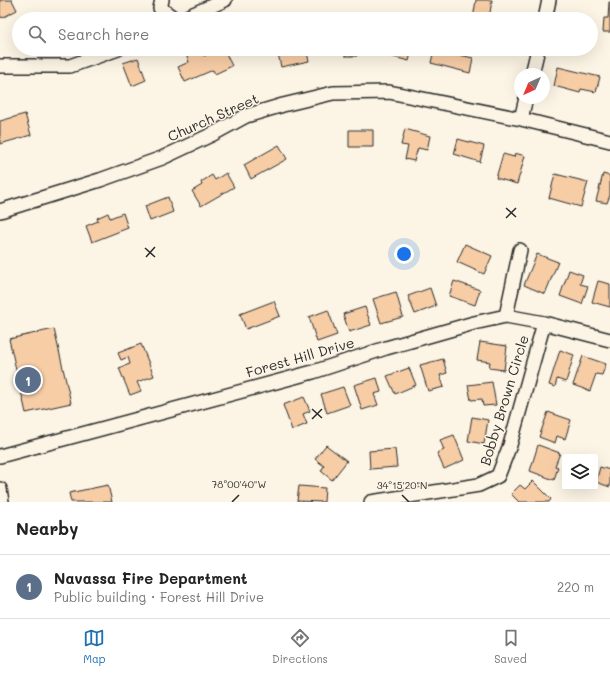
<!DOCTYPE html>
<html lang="en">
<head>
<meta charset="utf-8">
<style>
  body { margin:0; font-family:Mali,sans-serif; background:#f2f2f2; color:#222 }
  .controls { position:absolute; right:12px; bottom:12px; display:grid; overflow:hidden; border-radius:4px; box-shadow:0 4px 16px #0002 }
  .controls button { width:36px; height:36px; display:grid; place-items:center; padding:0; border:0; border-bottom:1px solid #e0e0e0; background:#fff; color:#222; font:20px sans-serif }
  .compass { position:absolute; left:514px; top:68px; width:36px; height:36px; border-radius:50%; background:#fff; box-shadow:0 4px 16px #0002; rotate:224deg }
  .you { position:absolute; left:404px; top:254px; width:14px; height:14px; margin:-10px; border:3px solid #fff; border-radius:50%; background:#1a73e8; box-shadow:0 0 0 6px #1a73e833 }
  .badge { display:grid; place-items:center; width:26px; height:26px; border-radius:50%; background:#1f6fb2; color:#fff; font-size:13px; font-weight:700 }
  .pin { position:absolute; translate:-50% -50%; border:2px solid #fff; box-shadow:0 1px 4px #0006 }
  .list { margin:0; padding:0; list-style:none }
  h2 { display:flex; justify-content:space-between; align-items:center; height:52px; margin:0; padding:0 16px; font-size:17px }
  h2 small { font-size:13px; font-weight:400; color:#767676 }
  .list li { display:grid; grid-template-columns:26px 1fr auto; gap:12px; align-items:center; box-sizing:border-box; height:64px; padding:0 16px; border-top:1px solid #e0e0e0 }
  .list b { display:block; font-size:15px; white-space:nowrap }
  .list p { margin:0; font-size:13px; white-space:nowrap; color:#767676 }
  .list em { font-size:13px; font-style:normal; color:#767676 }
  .icon { flex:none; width:22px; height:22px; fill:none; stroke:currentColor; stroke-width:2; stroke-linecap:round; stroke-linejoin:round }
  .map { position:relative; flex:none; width:610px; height:502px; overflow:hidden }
  .search { position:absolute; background:#fff; box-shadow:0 4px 16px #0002; left:12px; right:12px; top:12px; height:44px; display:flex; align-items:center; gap:10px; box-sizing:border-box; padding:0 14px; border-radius:22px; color:#767676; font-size:15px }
  .sheet { height:116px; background:#fff }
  nav { display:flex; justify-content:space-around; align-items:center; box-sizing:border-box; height:56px; border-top:1px solid #e0e0e0; background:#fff; font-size:11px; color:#767676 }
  nav a { display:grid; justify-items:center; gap:2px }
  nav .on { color:#1f6fb2 }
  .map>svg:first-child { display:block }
  .building { fill:#f7cda6; stroke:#2b2b2b }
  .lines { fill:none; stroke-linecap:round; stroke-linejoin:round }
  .minor-casing { stroke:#2b2b2b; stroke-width:16 }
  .minor { stroke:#fcf5e5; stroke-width:13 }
  .ticks { fill:none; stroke:#2b2b2b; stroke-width:1.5 }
  .labels { text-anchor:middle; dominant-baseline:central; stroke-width:3; stroke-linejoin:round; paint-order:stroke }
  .street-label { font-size:14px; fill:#2b2b2b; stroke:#fcf5e5 }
  .ticks-label { font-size:10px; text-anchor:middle; fill:#2b2b2b; stroke:#fcf5e5; stroke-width:3; stroke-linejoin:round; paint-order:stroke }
</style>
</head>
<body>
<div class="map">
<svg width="610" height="502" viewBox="0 0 610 502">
  <rect width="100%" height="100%" fill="#fcf5e5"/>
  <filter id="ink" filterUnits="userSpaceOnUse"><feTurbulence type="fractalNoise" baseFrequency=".025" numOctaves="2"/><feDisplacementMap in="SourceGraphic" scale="8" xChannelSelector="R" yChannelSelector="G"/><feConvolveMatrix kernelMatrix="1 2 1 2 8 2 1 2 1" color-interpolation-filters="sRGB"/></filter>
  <g filter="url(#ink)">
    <path class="building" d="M 0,0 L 12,0 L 17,10 L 2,18 L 0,15 Z
      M 476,0 L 492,0 L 489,19 L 473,19 Z
      M 609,2 L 610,2 L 610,32 L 603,32 L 604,18 L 608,18 Z
      M 184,49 L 201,49 L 204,56 L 220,49 L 224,49 L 232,66 L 215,74 L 213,70 L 185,82 L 178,67 L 189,62 Z
      M 277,49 L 306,49 L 309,61 L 281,67 Z
      M 345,49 L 356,49 L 357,56 L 345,56 Z
      M 379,49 L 412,49 L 409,61 L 378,53 Z
      M 434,49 L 473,58 L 470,73 L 431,63 Z
      M 138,58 L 146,80 L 132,86 L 123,63 Z
      M 558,67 L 600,77 L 596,92 L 581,89 L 580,93 L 554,86 Z
      M 25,114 L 31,135 L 0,144 L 0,121 Z
      M 405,129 L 430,136 L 427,150 L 418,148 L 414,161 L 405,159 L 408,146 L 401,145 Z
      M 349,130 L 373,130 L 373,147 L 349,147 Z
      M 458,139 L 484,146 L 480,162 L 454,154 Z
      M 279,145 L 287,159 L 251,179 L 244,165 Z
      M 515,153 L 525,156 L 517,184 L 496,178 L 503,154 L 514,157 Z
      M 226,173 L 234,187 L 201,206 L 192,191 L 202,185 L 201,182 L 212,175 L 215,180 Z
      M 555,174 L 588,182 L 581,207 L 549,198 Z
      M 603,174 L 610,176 L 610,195 L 607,203 L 596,201 Z
      M 168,197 L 173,212 L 150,221 L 145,206 Z
      M 108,213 L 110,218 L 123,213 L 128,228 L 92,242 L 86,226 L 98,221 L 97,218 Z
      M 465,244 L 492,256 L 484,274 L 457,262 Z
      M 537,254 L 558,262 L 545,294 L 524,285 Z
      M 569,270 L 583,275 L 580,284 L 588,286 L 582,304 L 560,296 Z
      M 454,281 L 480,290 L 475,305 L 449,296 Z
      M 598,281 L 610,284 L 610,307 L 592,302 Z
      M 430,288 L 436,306 L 415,314 L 408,296 Z
      M 396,292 L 403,317 L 381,323 L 373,299 Z
      M 274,301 L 280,316 L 246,329 L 240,314 Z
      M 365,307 L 371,325 L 349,332 L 343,314 Z
      M 328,310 L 337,335 L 317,342 L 309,317 Z
      M 54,329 L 71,403 L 26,413 L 9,339 Z
      M 480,342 L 507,346 L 504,370 L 489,368 L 490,362 L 477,360 Z
      M 141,344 L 154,376 L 137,382 L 141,391 L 130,395 L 119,368 L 130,364 L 128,357 L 121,360 L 118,353 Z
      M 560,350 L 574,355 L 566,382 L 557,379 L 555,387 L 549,385 Z
      M 583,356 L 606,364 L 602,375 L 596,374 L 590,391 L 573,385 Z
      M 443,359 L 447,373 L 440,375 L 444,387 L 428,391 L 420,365 Z
      M 409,368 L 416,385 L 395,394 L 387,376 Z
      M 377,378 L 381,392 L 374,394 L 378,405 L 362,410 L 354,385 Z
      M 492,382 L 496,405 L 483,406 L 482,399 L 471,400 L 468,385 Z
      M 343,387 L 350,405 L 327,413 L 321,394 Z
      M 304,397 L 310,411 L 303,414 L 307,424 L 292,430 L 283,405 Z
      M 548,412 L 571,420 L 565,439 L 557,436 L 555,443 L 539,437 Z
      M 472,417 L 488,420 L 484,444 L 468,441 Z
      M 454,435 L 464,460 L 444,469 L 437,453 L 444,450 L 440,440 Z
      M 326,445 L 347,461 L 332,480 L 321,471 L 324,466 L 315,459 Z
      M 538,445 L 560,453 L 555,466 L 558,467 L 554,480 L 530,471 Z
      M 395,449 L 397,467 L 370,469 L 369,451 Z
      M 600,467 L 610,470 L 610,487 L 596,482 Z
      M 533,481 L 551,499 L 549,502 L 519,502 L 511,494 L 520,485 L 525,489 Z
      M 108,485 L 112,502 L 71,502 L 69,493 Z
      M 299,486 L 325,488 L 324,502 L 297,501 Z"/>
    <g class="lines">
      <g class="minor-casing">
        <path id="minor" d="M 162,0 L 160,8 L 175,19
          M 182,19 L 225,0
          M 545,19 L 549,0
          M 0,66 L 70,66 L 118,49
          M 532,74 L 538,49
          M 521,119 L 526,98
          M 0,211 L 100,180 L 162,158 L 213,134 L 246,116 L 283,105 L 333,93 L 389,92 L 521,119 L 610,141
          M 506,316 L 520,250
          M 0,456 L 313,372 L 386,348 L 474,323 L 506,316 L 544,323 L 610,340
          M 0,489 L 2,502
          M 371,502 L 479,485 L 498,476 L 510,445 L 544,323"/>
      </g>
      <use href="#minor" class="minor"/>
    </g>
  </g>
  <path class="ticks" d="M 506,208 L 516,217M 506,218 L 516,208M 145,248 L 155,257M 146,257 L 155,247M 312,409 L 322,418M 312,419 L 322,409M 402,495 L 409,502M 232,502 L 239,495"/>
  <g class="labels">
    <g class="street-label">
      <text transform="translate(213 117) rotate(-24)">Church Street</text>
      <text transform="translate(300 357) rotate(-16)">Forest Hill Drive</text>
      <text transform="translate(504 400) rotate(-73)">Bobby Brown Circle</text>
    </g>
  </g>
  <g class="ticks-label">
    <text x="239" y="488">78°00'40"W</text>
    <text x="402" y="489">34°15'20"N</text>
  </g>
</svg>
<div class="controls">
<button><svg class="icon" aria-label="layers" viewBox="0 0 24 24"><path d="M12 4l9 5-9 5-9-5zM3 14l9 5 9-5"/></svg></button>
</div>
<svg class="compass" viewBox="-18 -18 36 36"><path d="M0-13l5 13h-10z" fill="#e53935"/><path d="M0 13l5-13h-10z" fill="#767676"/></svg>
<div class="you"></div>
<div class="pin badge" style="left:28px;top:380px;background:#5c6f8a">1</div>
<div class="search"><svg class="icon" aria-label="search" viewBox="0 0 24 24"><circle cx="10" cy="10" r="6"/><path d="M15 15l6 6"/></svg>Search here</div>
</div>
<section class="sheet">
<h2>Nearby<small></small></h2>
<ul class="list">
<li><span class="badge" style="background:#5c6f8a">1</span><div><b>Navassa Fire Department</b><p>Public building · Forest Hill Drive</p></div><em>220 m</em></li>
</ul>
</section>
<nav>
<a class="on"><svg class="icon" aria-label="map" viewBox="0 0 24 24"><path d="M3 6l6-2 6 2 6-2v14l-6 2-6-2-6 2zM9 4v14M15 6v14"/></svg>Map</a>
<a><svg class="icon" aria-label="directions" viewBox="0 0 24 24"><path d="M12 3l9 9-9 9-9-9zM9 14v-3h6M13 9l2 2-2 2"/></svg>Directions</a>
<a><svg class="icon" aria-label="saved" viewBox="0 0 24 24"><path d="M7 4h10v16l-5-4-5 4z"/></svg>Saved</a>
</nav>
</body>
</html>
